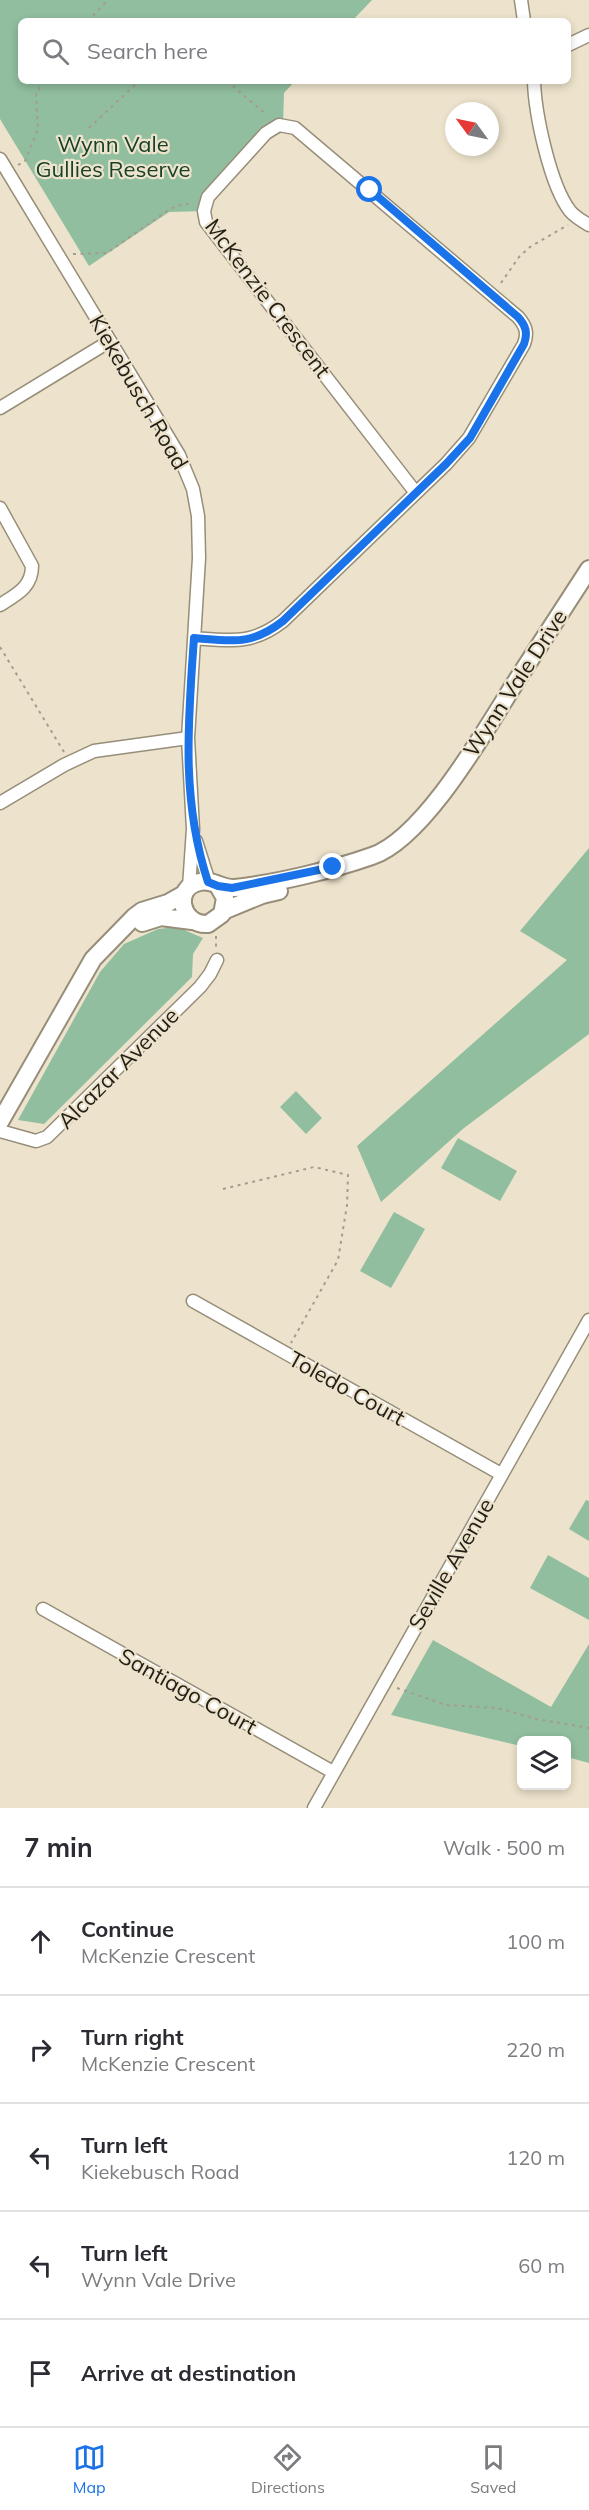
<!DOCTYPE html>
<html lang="en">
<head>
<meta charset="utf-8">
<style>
  body { margin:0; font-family:Mulish,sans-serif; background:#f2f2f3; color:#2b2b33 }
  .controls { position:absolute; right:18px; bottom:18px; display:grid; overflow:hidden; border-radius:9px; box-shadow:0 3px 9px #0003 }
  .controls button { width:54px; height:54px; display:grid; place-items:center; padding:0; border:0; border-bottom:2px solid #e1e1e2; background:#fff; color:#2b2b33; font:30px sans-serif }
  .compass { position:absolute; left:445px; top:102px; width:54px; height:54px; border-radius:50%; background:#fff; box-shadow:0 3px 9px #0003; rotate:303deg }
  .stop { position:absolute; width:18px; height:18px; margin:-14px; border:4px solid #1a73e8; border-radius:50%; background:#fff }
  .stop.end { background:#1a73e8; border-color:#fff; box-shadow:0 2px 6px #0008 }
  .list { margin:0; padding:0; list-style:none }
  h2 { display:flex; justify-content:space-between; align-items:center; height:78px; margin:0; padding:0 24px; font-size:26px }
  h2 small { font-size:20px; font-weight:400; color:#7c7c81 }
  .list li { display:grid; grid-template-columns:39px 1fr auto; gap:18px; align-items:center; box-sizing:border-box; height:108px; padding:0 24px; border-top:2px solid #e1e1e2 }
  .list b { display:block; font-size:22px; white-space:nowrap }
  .list p { margin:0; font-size:20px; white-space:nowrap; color:#7c7c81 }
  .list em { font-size:20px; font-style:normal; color:#7c7c81 }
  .icon { flex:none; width:33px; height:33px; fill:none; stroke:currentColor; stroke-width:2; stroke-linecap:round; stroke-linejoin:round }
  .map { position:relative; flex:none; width:589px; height:1808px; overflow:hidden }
  .search { position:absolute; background:#fff; box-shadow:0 3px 9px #0003; left:18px; right:18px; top:18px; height:66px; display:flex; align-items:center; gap:15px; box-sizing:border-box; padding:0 21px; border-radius:9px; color:#7c7c81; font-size:22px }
  .sheet { height:618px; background:#fff }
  nav { display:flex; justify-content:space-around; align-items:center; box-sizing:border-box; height:84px; border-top:2px solid #e1e1e2; background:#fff; font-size:16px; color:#7c7c81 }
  nav a { display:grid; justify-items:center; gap:3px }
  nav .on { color:#1a73e8 }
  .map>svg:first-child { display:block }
  .green { fill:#90be9e }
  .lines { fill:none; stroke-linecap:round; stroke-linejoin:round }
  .street-casing { stroke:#978e79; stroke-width:15 }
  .secondary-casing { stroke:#978e79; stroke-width:20 }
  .path { stroke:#a59d8c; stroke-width:2; stroke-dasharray:3 4.5; stroke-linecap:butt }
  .street { stroke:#fff; stroke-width:12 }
  .secondary { stroke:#fff; stroke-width:16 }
  .route { stroke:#1a73e8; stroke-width:8 }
  .labels { text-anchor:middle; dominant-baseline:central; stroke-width:4.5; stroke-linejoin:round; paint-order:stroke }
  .park-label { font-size:22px; fill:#164127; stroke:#ede3cc }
  .street-label { font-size:22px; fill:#242018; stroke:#ede3cc }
</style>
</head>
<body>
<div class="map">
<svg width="589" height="1808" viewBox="0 0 589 1808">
  <rect width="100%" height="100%" fill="#ede3cc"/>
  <path class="green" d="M 0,0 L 372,0 L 352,21 L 21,21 L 21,81 L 295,81 L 284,93 L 283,125 L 279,125 L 204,211 L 169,212 L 89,266 L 0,119 Z
    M 589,848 L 589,1034 L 464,1128 L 381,1202 L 357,1146 L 567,960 L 520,931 Z
    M 177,927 L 203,938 L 193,954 L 192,977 L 44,1124 L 18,1120 L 100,972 L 124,944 L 158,929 Z
    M 296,1091 L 322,1118 L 306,1134 L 280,1107 Z
    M 458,1138 L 517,1171 L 500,1201 L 441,1168 Z
    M 394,1212 L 425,1229 L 391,1288 L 360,1271 Z
    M 586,1500 L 589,1501 L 589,1541 L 569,1529 Z
    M 548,1555 L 589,1578 L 589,1620 L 530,1588 Z
    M 433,1640 L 551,1707 L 589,1644 L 589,1763 L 567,1757 L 566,1740 L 522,1740 L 521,1746 L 391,1715 Z"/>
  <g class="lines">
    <g class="street-casing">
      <path id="street" d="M 521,0 L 524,21
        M 568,45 L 589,35
        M 534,81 C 535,114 550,185 570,211 C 575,217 582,221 589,225
        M 0,159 L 179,455 L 193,489 L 198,516 L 199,558 L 188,738 L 193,829 L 189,887
        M 0,408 L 110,341
        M 0,508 L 32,566 C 32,587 17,594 0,605
        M 194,638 C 231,641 252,645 283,621 L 446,464 L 469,438 L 524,344 C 528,333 526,326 518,317 L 295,128 L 279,125 L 266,133 L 208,197 L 204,211 L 206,222 L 416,493
        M 0,803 L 64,765 L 94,751 L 188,738
        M 196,841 L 209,882
        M 0,1131 L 36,1141 L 47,1137 L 200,987 L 210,974 L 217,960
        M 193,1301 L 501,1474
        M 43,1609 L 333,1772
        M 314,1808 L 589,1320"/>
    </g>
    <g class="secondary-casing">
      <path id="secondary" d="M 218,886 L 225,898 L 222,914 L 208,924 C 181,926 172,887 200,882 C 212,879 222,889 235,888 C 278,883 332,870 372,856 C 425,838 487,727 517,680 C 541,643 565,606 589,569
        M 223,911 L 262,895 L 279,891
        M 142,923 L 161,917 L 192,921
        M 0,1122 L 93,959 L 134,917 L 142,911 L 168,903 L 184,894"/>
    </g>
    <path class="path" d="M 88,21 L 108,0
      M 227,81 L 267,115
      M 89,128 L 139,81
      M 18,165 L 25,161 L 38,129 L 36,95 L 43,81
      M 73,254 L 107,253 L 170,209 L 183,204 L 193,204
      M 501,283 L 519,257 L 530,247 L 568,225
      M 0,647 L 64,752
      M 216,936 L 216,948
      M 223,1189 L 314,1167 L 348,1175 L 347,1205 L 338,1260 L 291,1343
      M 397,1688 L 446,1705 L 497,1708 L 537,1719 L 589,1728"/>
    <use href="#street" class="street"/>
    <use href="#secondary" class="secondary"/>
  </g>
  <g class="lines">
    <path class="route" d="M 333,867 L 232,888 L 218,886 L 208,882 C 181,800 188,722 194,638 C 232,641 251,646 283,621 L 446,464 L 470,438 L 524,344 C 528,333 526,326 518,317 L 370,190"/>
  </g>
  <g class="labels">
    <g class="park-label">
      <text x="113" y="144">Wynn Vale<tspan x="113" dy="25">Gullies Reserve</tspan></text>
    </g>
    <g class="street-label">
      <text transform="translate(268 298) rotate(53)">McKenzie Crescent</text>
      <text transform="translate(139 392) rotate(60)">Kiekebusch Road</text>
      <text transform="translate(515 683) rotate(-57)">Wynn Vale Drive</text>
      <text transform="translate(118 1068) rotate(-45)">Alcazar Avenue</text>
      <text transform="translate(347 1388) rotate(29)">Toledo Court</text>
      <text transform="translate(451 1564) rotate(-60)">Seville Avenue</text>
      <text transform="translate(188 1691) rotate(29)">Santiago Court</text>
    </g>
  </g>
</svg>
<div class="controls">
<button><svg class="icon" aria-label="layers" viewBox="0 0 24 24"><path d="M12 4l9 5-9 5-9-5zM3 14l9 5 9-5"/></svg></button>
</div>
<svg class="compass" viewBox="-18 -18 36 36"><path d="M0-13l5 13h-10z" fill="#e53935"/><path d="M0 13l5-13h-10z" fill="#7c7c81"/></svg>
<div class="stop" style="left:370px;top:190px"></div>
<div class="stop end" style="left:333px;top:867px"></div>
<div class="search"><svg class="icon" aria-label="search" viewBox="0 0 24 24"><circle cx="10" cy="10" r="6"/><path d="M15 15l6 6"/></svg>Search here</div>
</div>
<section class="sheet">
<h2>7 min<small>Walk · 500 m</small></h2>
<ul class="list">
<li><svg class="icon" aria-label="ahead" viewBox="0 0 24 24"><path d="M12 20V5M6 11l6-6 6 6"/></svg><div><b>Continue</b><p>McKenzie Crescent</p></div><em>100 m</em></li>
<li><svg class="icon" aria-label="right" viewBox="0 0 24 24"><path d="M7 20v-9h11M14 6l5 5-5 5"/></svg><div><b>Turn right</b><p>McKenzie Crescent</p></div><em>220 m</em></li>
<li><svg class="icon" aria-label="left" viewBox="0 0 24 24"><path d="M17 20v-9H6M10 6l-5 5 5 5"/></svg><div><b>Turn left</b><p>Kiekebusch Road</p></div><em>120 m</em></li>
<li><svg class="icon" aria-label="left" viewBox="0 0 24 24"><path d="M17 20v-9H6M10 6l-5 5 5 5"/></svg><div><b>Turn left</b><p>Wynn Vale Drive</p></div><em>60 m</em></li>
<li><svg class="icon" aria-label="arrive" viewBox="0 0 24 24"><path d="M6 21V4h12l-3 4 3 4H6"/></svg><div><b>Arrive at destination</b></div></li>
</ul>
</section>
<nav>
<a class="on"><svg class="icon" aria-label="map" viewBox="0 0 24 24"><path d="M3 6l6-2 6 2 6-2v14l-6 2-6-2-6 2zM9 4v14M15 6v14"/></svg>Map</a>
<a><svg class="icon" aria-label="directions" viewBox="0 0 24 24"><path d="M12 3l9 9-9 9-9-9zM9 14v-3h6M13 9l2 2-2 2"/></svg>Directions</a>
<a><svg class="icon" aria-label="saved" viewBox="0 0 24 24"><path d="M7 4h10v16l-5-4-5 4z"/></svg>Saved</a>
</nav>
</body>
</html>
